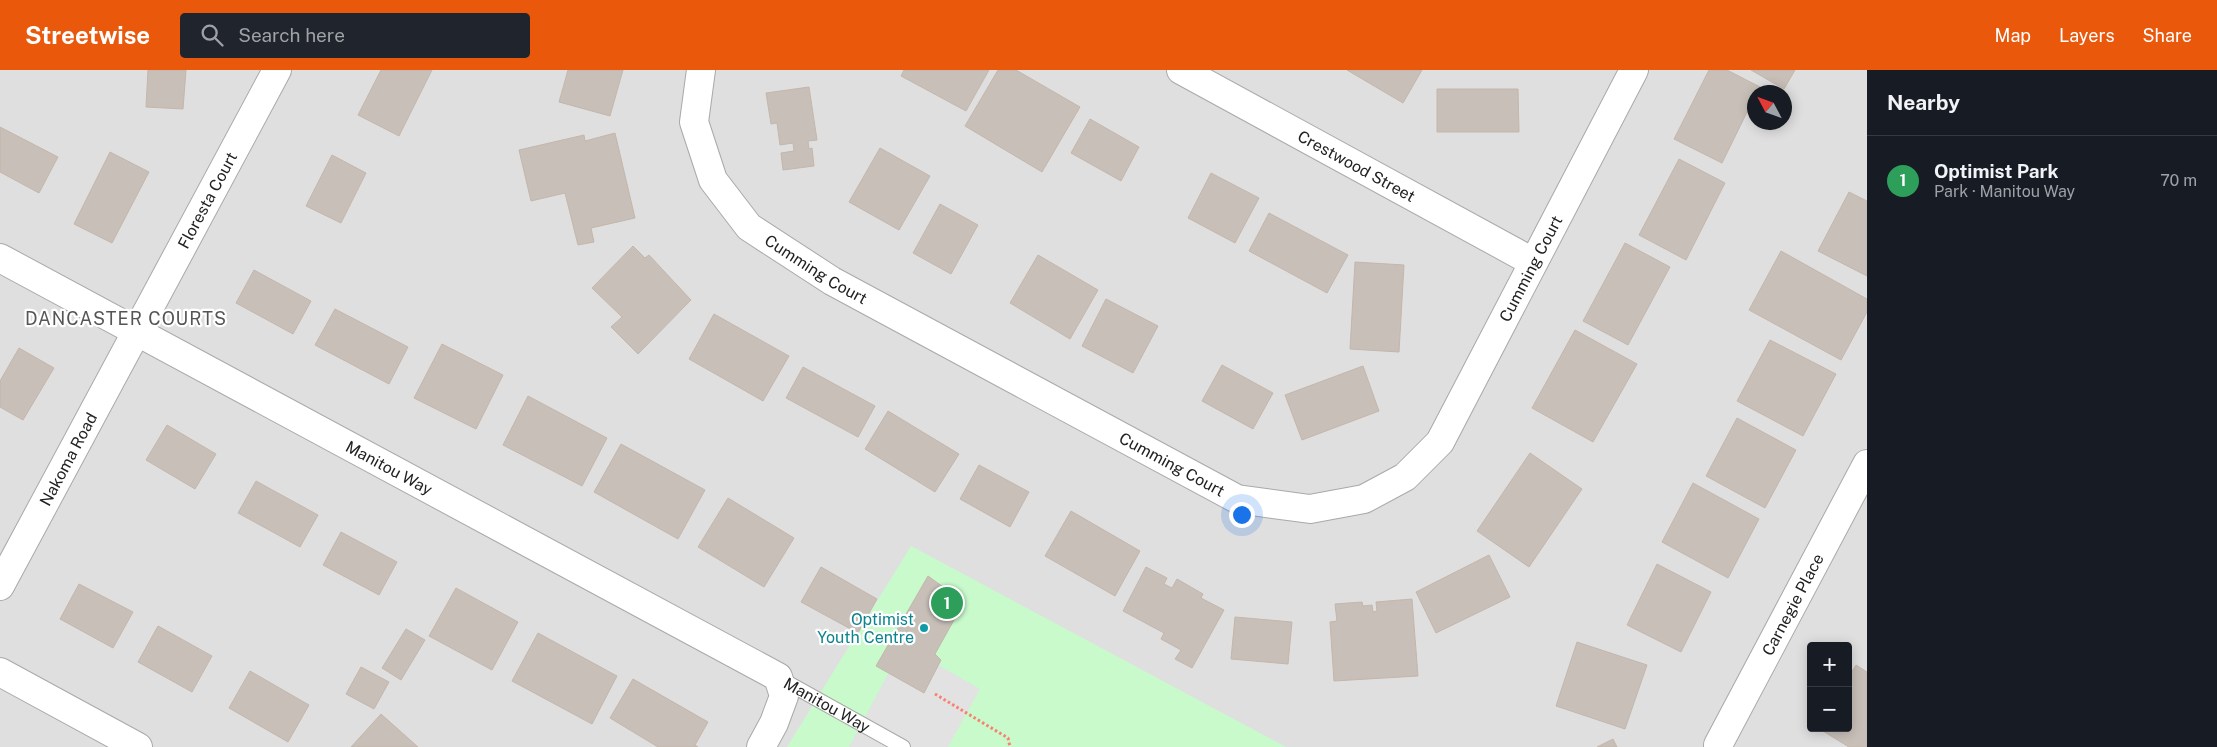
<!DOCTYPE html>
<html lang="en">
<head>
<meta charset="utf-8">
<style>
  body { margin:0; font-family:"Public Sans",sans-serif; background:#20242c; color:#f1f3f6 }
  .controls { position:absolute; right:15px; bottom:15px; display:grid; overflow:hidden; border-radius:5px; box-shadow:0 2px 12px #0003 }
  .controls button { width:45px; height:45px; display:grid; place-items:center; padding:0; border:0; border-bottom:1px solid #363941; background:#171b24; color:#f1f3f6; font:25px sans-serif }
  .compass { position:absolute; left:1747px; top:15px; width:45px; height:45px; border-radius:50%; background:#171b24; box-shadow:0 2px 12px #0003; rotate:311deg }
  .you { position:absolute; left:1241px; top:444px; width:18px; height:18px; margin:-12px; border:4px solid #fff; border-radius:50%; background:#1a73e8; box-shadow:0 0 0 8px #1a73e833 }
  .badge { display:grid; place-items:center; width:32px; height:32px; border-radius:50%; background:#ea580c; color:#fff; font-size:16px; font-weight:700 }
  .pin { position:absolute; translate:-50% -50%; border:2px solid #fff; box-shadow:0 1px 5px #0006 }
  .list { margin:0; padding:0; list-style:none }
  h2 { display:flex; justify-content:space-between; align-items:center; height:65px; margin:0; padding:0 20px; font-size:21px }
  h2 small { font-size:16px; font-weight:400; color:#9ea1a6 }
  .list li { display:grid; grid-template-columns:32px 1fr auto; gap:15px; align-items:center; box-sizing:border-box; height:90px; padding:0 20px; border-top:1px solid #363941 }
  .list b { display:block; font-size:19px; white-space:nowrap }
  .list p { margin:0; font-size:16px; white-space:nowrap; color:#9ea1a6 }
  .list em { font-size:16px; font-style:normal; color:#9ea1a6 }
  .icon { flex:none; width:28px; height:28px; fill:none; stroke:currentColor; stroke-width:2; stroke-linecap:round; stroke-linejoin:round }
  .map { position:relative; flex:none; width:1867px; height:677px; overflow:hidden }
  header { display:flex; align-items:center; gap:30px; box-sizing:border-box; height:70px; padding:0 25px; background:#ea580c; color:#fff }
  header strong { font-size:24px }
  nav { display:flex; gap:28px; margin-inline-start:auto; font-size:18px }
  .search { width:350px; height:45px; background:#20242c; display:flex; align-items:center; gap:12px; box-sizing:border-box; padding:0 18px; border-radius:5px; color:#9ea1a6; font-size:19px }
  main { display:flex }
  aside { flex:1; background:#171b24 }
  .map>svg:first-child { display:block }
  .residential { fill:#e0dfdf; fill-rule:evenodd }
  .park { fill:#c8facc }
  .parking { fill:#e2e2e2 }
  .building { fill:#c7bfb8; stroke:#c4b6ab }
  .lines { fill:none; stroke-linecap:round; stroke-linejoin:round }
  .lane-casing { stroke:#a9a9a9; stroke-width:16 }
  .street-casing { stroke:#a9a9a9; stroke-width:30 }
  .path { stroke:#fa8072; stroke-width:3; stroke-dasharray:2.5 2.5; stroke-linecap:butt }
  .lane { stroke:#fff; stroke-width:14 }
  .street { stroke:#fff; stroke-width:28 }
  .culture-dot { fill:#0f9aa8; stroke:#fff; stroke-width:2 }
  .labels { text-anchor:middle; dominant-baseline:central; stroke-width:4.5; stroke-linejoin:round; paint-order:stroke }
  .street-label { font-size:16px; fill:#222; stroke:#fff }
  .culture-label { font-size:16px; fill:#0d838f; stroke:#fff; text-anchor:end }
  .neighbourhood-label { font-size:18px; letter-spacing:1px; fill:#555; stroke:#fff }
</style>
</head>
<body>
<header>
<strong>Streetwise</strong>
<div class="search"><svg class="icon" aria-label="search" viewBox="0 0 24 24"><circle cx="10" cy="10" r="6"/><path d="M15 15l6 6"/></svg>Search here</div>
<nav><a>Map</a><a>Layers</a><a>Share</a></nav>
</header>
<main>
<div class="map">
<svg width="1867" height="677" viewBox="0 0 1867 677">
  <rect width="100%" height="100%" fill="#f2efe9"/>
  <path class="residential" d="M 0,0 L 1867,0 L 1867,677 L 0,677 ZM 1754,22 L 1784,22 L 1784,52 L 1754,52 ZM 1811,576 L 1848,576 L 1848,658 L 1811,658 Z"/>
  <path class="park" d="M 911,476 L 1286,677 L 787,677 Z"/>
  <path class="parking" d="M 938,595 L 980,619 L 948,677 L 849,677 L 889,602 L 924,623 Z"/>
  <path class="building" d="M 148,0 L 186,0 L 183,39 L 146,37 Z
    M 381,0 L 432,0 L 399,66 L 358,45 Z
    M 568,0 L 623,0 L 610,46 L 559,32 Z
    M 904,0 L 989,0 L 966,41 L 901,6 Z
    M 998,0 L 1016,0 L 1080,37 L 1042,102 L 965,56 Z
    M 1347,0 L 1422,0 L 1403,33 Z
    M 1709,0 L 1727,0 L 1760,17 L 1757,22 L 1754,22 L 1754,28 L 1722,93 L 1674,69 Z
    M 1751,0 L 1795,0 L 1784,19 Z
    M 809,17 L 817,70 L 808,71 L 809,79 L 812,78 L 814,96 L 783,100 L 781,83 L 794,81 L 793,73 L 780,75 L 777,53 L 771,54 L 766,23 Z
    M 1437,19 L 1518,19 L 1519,62 L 1437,62 Z
    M 1090,49 L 1139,77 L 1121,111 L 1071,83 Z
    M 0,57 L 58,87 L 39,123 L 0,102 Z
    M 615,63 L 635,148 L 591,158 L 594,172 L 578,175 L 565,123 L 531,131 L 519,80 L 584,65 L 585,71 Z
    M 880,78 L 930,106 L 899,160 L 849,132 Z
    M 110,82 L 149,102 L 112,173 L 74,154 Z
    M 332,85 L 366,103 L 341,153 L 306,136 Z
    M 1679,89 L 1725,113 L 1686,190 L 1639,165 Z
    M 1211,103 L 1259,128 L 1235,173 L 1188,148 Z
    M 1849,122 L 1867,131 L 1867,206 L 1818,181 Z
    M 940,134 L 978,155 L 951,204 L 913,183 Z
    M 1269,143 L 1348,185 L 1327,223 L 1249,181 Z
    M 1625,173 L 1670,197 L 1628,275 L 1583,251 Z
    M 633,176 L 645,188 L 649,185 L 691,230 L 638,284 L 611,257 L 622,247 L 592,218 Z
    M 1781,181 L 1867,229 L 1867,242 L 1841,290 L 1749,240 Z
    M 1038,185 L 1098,220 L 1070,269 L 1010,233 Z
    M 1355,192 L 1404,195 L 1399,282 L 1350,279 Z
    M 254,200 L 311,231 L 293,264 L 236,233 Z
    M 1106,229 L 1158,256 L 1133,303 L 1082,276 Z
    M 335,239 L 408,277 L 389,314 L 315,275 Z
    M 714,244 L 789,286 L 763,331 L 689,289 Z
    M 1575,260 L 1637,294 L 1593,372 L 1532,338 Z
    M 1770,270 L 1836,304 L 1803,366 L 1737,331 Z
    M 442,274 L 503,305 L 476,359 L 414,328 Z
    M 19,278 L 54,298 L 23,350 L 0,337 L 0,311 Z
    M 1222,295 L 1273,323 L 1253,359 L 1202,331 Z
    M 1363,296 L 1379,341 L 1302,370 L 1285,325 Z
    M 803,297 L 875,336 L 858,367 L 786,328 Z
    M 528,326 L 607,368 L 582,416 L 503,375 Z
    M 888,341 L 959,384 L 935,422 L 865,379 Z
    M 1737,348 L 1796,380 L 1765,438 L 1706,406 Z
    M 167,355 L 216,384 L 195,419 L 146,390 Z
    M 621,374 L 705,420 L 678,469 L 594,422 Z
    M 1530,383 L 1582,419 L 1529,497 L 1477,461 Z
    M 979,395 L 1029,422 L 1010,457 L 960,429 Z
    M 256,411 L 318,445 L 300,477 L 238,443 Z
    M 1693,413 L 1759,449 L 1728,508 L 1662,472 Z
    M 728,428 L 794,468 L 764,517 L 698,477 Z
    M 1071,441 L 1140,481 L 1115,526 L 1045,486 Z
    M 341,462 L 397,492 L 379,525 L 323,495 Z
    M 1489,485 L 1510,527 L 1436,563 L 1416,522 Z
    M 1657,494 L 1711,522 L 1681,582 L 1627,555 Z
    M 821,497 L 877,529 L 858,563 L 801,532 Z
    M 1146,497 L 1167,508 L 1164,514 L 1172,518 L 1177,509 L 1203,524 L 1201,528 L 1224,540 L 1192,598 L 1175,589 L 1181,580 L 1161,569 L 1164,563 L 1123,541 Z
    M 928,506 L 964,532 L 935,584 L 941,590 L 924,623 L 876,596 Z
    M 79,514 L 133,542 L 113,578 L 60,549 Z
    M 456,518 L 518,552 L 492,600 L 429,566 Z
    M 1412,529 L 1418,606 L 1334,611 L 1330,552 L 1337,551 L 1335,534 L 1362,532 L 1363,536 L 1372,535 L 1373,542 L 1377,541 L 1376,532 Z
    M 1235,547 L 1292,552 L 1288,594 L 1231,589 Z
    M 158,556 L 212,586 L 192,622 L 138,592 Z
    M 406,559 L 425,570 L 401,610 L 382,598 Z
    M 538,563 L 617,606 L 592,654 L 512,611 Z
    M 1577,572 L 1647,595 L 1625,659 L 1556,636 Z
    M 1856,595 L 1867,602 L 1867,677 L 1849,677 L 1818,658 L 1848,658 L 1848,608 Z
    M 361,597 L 389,612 L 374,639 L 346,624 Z
    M 250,601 L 309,635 L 288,672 L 229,638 Z
    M 633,609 L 708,652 L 695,675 L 698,677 L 658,677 L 610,648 Z
    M 381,644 L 418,677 L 351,677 Z
    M 1613,669 L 1617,677 L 1597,677 Z"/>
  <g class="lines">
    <g class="lane-casing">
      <g id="lane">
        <path id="s1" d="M 779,608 L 903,677"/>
      </g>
    </g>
    <g class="street-casing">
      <g id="street">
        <path id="s2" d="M 701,0 L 694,52 L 713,110 L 749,157 L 832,211 L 1237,429 L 1310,439 L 1364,429 L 1405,407 L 1440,372 L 1634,0"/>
        <path id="s3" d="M 1181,0 L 1533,192"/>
        <path id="s4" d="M 0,188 L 778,607 L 784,626 L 774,653 L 761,677"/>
        <path id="s5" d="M 0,516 L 277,0"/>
        <path d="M 0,602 L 138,677"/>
        <path id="s6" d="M 1718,675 L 1867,394"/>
      </g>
    </g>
    <path class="path" d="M 935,624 L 1008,668 L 1010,677"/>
    <use href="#lane" class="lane"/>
    <use href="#street" class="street"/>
  </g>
  <circle class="culture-dot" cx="924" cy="558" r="5"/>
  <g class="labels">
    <g class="street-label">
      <text stroke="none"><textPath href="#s3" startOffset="200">Crestwood Street</textPath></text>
      <text stroke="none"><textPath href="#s5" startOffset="438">Floresta Court</textPath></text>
      <text stroke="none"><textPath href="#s2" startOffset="1152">Cumming Court</textPath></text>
      <text stroke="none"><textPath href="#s2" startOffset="252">Cumming Court</textPath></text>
      <text stroke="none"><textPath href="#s5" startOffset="144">Nakoma Road</textPath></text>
      <text stroke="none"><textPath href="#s2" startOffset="658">Cumming Court</textPath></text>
      <text stroke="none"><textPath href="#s4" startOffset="442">Manitou Way</textPath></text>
      <text stroke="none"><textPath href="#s6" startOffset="159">Carnegie Place</textPath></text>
      <text stroke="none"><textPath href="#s1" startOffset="55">Manitou Way</textPath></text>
    </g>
    <g class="culture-label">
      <text x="914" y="549">Optimist<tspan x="914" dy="18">Youth Centre</tspan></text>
    </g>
    <g class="neighbourhood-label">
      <text x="126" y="248">DANCASTER COURTS</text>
    </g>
  </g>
</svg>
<div class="controls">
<button>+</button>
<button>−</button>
</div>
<svg class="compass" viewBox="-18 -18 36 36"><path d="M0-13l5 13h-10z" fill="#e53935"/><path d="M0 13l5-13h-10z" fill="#9ea1a6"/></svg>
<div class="you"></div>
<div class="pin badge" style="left:947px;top:533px;background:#2e9e5b">1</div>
</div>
<aside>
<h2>Nearby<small></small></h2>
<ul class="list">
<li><span class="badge" style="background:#2e9e5b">1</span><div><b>Optimist Park</b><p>Park · Manitou Way</p></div><em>70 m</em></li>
</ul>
</aside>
</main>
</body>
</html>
